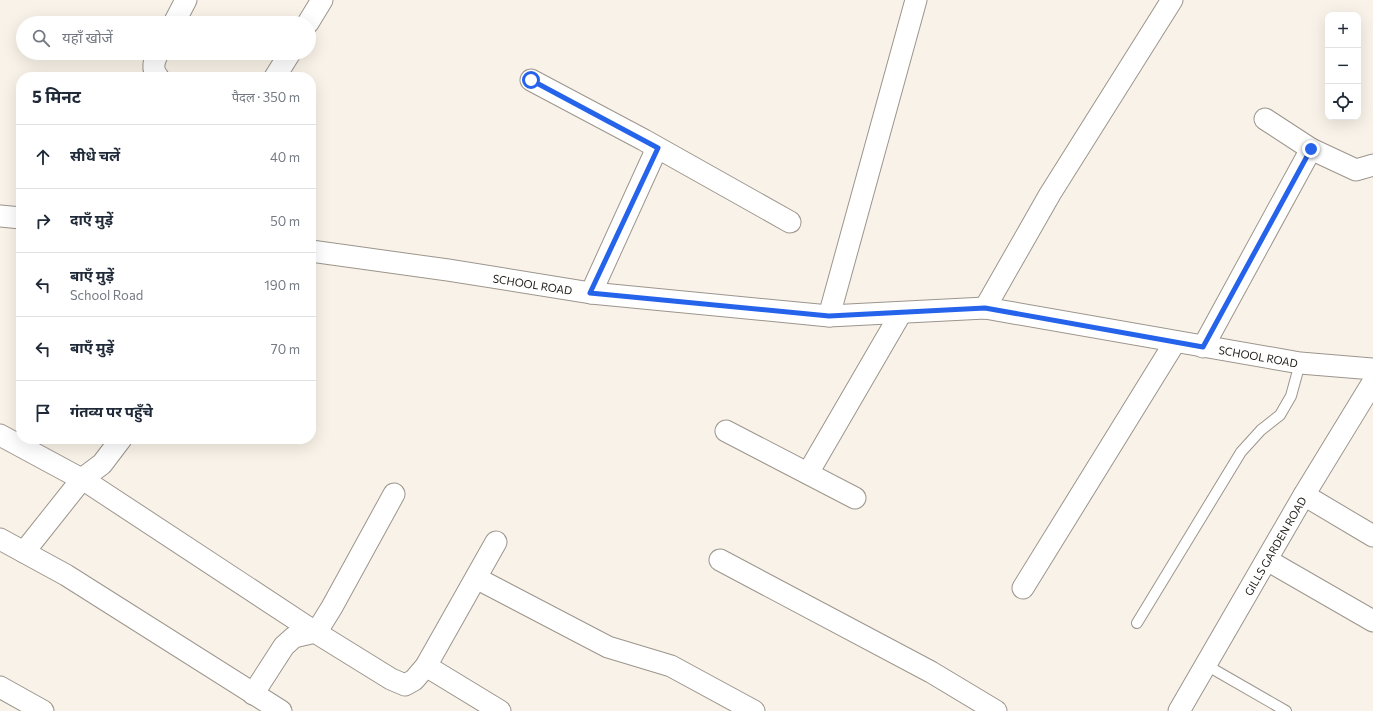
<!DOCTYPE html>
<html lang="hi">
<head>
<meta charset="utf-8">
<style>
  body { margin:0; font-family:Commissioner,"Noto Sans Devanagari",sans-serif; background:#f2f2f3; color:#1f2937 }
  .controls { position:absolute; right:12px; top:12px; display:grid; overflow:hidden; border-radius:8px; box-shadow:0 4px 16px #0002 }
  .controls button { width:36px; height:36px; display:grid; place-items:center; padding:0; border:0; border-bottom:1px solid #e0e1e3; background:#fff; color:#1f2937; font:20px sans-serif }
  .stop { position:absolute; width:12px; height:12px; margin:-9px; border:3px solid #2563eb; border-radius:50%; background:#fff }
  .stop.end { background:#2563eb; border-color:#fff; box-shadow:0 1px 4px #0008 }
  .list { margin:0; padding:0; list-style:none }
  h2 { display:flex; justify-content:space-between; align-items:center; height:52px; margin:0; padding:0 16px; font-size:17px }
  h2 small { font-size:13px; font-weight:400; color:#747a83 }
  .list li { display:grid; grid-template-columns:26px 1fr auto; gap:12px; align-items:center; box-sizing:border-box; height:64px; padding:0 16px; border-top:1px solid #e0e1e3 }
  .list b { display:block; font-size:15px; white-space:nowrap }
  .list p { margin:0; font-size:13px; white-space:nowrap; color:#747a83 }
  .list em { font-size:13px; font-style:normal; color:#747a83 }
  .icon { flex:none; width:22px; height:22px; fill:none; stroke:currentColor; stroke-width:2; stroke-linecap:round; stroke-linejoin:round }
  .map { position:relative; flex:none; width:1373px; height:711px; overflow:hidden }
  .search { position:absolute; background:#fff; box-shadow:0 4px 16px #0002; left:16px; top:16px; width:300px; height:44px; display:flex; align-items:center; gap:10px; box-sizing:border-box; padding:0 14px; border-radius:22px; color:#747a83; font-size:15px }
  .panel { position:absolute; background:#fff; box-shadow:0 4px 16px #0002; left:16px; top:72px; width:300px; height:372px; border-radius:16px }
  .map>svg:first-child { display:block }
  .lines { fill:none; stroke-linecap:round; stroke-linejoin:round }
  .service-casing { stroke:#9c958c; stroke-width:12 }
  .minor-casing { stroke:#9c958c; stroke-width:23 }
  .service { stroke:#fff; stroke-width:10 }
  .minor { stroke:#fff; stroke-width:21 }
  .route { stroke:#2563eb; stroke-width:5 }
  .labels { text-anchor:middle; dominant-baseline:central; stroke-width:3; stroke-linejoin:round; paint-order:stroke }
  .street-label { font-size:11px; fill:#1f1d19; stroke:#fff }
</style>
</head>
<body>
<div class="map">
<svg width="1373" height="711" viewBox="0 0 1373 711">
  <rect width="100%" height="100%" fill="#f9f2e8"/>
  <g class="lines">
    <g class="service-casing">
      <path id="service" d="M 1137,623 L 1241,452 L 1261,430 L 1280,415 L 1291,396 L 1300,363
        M 1206,665 L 1286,711"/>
    </g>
    <g class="minor-casing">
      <g id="minor">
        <path d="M 174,23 L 186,0"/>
        <path d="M 308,23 L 322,0"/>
        <path d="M 158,53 C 154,61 151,69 158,77"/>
        <path d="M 275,77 L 290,53"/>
        <path d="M 531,80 L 644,140 L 790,222"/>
        <path d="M 1265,119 L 1311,149"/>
        <path d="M 0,216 L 21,218"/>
        <path id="s1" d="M 311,251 L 448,270 L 591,293 L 829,316 L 985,308 L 1300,363 L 1373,369"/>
        <path d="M 591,293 L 657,148"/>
        <path d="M 985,308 L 1050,194 L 1172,0"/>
        <path d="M 829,316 L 916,0"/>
        <path d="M 1203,347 L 1311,149 L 1356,170 L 1373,165"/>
        <path d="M 726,431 L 855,498"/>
        <path d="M 0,435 L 87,482 L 315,632 L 391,679 L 405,685 L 414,680 L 426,666 L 496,542"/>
        <path d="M 808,473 L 901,313"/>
        <path d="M 1304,495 L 1373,536"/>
        <path d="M 0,539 L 66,575 L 281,711"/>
        <path d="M 24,552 L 82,479 L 102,464 L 121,439"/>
        <path d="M 720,560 L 931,672 L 996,711"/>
        <path d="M 1267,560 L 1373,621"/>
        <path d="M 476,578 L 608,647 L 671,666 L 754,711"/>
        <path d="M 1023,588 L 1175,342"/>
        <path d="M 426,666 L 500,711"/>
        <path d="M 0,687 L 43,711"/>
        <path d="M 253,694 L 284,646 L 294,637 L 315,632 L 319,628 L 332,607 L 394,494"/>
        <path id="s2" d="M 1179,711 L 1304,495 L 1373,382"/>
      </g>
    </g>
    <use href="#service" class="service"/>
    <use href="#minor" class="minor"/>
  </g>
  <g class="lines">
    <path class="route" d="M 531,80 L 658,148 L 590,293 L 829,316 L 985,308 L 1203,347 L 1311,149"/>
  </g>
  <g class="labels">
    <g class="street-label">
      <text stroke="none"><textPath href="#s1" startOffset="224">SCHOOL ROAD</textPath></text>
      <text stroke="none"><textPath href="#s1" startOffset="956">SCHOOL ROAD</textPath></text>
      <text stroke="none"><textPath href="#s2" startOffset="191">GILLS GARDEN ROAD</textPath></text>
    </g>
  </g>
</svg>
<div class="controls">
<button>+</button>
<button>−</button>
<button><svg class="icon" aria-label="locate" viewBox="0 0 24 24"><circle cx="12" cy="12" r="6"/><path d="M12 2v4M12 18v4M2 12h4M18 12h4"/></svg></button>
</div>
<div class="stop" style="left:531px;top:80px"></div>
<div class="stop end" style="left:1311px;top:149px"></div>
<div class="search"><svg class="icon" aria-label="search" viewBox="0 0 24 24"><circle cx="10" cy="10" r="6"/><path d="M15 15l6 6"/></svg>यहाँ खोजें</div>
<section class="panel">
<h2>5 मिनट<small>पैदल · 350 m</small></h2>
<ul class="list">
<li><svg class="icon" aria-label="ahead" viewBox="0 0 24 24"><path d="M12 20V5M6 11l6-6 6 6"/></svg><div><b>सीधे चलें</b></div><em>40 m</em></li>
<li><svg class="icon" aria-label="right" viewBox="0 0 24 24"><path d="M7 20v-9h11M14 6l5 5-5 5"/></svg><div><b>दाएँ मुड़ें</b></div><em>50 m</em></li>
<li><svg class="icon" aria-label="left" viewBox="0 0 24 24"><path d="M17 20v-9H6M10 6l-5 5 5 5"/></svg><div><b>बाएँ मुड़ें</b><p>School Road</p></div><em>190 m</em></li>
<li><svg class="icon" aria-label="left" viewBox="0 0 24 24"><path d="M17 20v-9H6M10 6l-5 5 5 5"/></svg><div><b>बाएँ मुड़ें</b></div><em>70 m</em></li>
<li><svg class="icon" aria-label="arrive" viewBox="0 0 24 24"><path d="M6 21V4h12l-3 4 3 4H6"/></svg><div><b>गंतव्य पर पहुँचे</b></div></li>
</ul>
</section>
</div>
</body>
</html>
